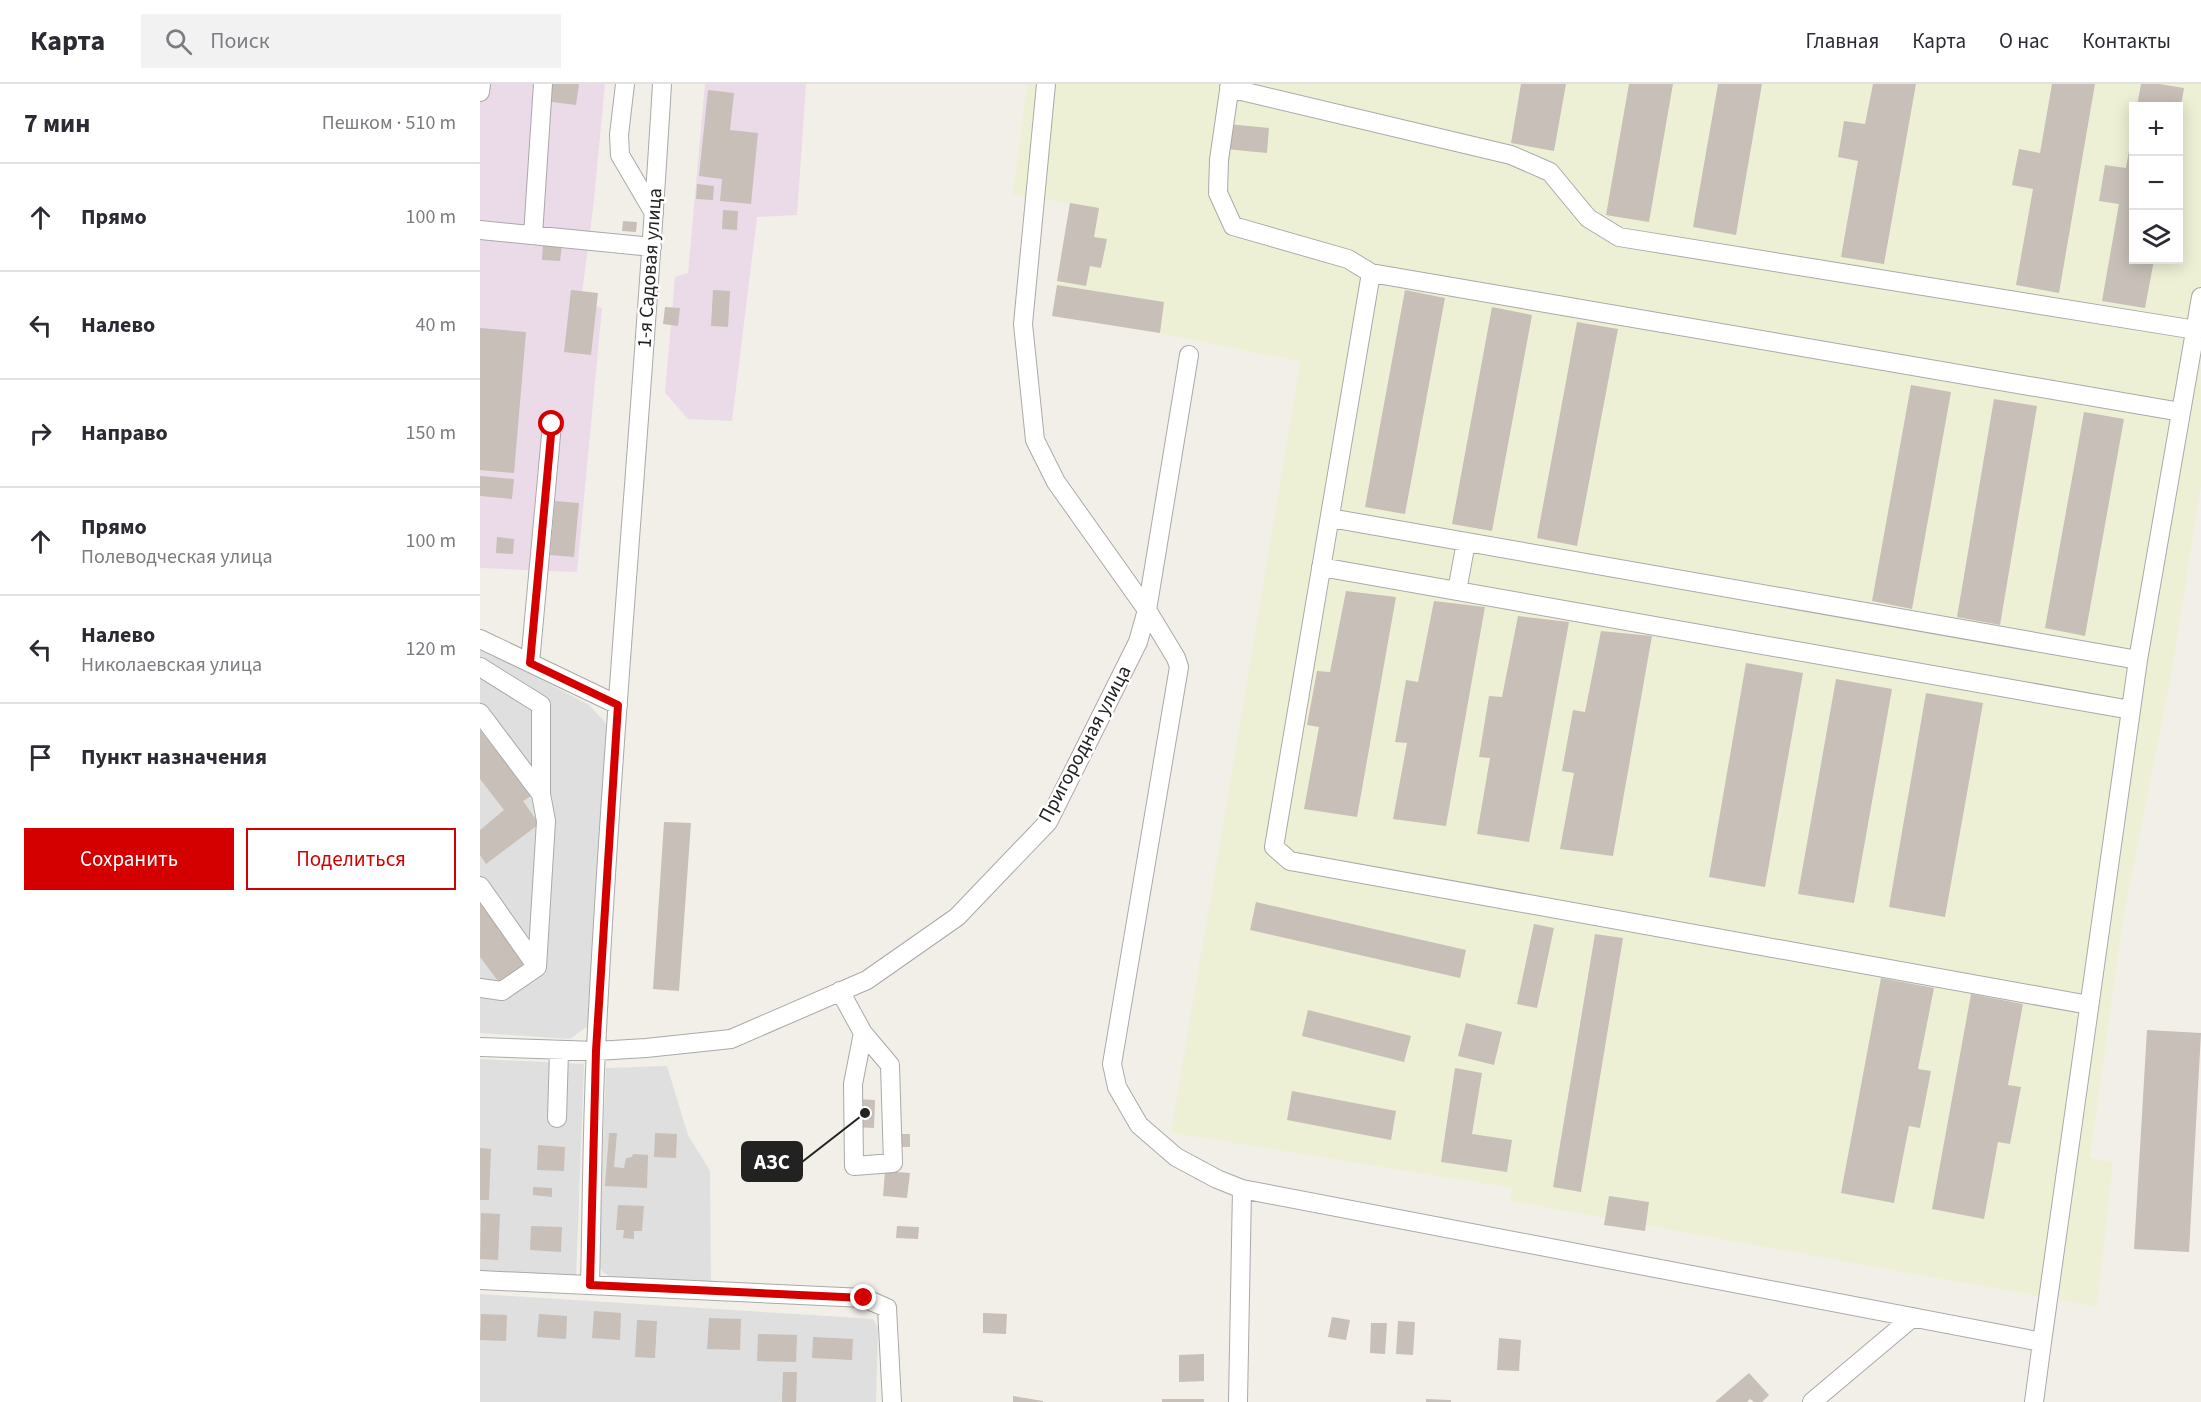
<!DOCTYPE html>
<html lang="ru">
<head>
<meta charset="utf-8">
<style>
  body { margin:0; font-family:"Source Sans 3",sans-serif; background:#f2f2f3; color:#2b2b33 }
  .controls { position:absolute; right:18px; top:18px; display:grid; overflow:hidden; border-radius:0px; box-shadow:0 3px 15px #0003 }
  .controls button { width:54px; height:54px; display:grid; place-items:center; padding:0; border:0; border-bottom:2px solid #e1e1e2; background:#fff; color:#2b2b33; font:30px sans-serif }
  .stop { position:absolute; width:18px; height:18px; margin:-14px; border:4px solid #d40000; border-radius:50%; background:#fff }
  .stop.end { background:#d40000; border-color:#fff; box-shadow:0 2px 6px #0008 }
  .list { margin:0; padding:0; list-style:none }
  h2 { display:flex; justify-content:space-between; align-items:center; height:78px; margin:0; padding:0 24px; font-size:26px }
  h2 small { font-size:20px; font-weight:400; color:#7c7c81 }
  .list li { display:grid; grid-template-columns:39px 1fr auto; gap:18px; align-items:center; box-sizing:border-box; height:108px; padding:0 24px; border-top:2px solid #e1e1e2 }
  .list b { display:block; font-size:22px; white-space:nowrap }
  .list p { margin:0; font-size:20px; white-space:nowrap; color:#7c7c81 }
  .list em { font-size:20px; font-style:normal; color:#7c7c81 }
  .actions { display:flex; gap:12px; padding:18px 24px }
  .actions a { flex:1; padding:14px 0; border:2px solid #d40000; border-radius:0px; text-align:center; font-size:21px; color:#d40000 }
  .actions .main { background:#d40000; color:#fff }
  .icon { flex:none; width:33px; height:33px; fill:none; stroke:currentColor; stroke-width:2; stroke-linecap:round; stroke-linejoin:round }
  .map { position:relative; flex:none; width:1721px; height:1318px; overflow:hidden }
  header { display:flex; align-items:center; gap:36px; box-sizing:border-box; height:84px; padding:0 30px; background:#fff; border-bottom:2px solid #e1e1e2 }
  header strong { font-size:28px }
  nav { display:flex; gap:33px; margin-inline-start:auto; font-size:21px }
  .search { width:420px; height:54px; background:#f2f2f3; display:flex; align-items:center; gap:15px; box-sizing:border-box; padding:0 21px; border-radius:0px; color:#7c7c81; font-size:22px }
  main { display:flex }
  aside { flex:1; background:#fff }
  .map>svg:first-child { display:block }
  .residential { fill:#e0dfdf }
  .industrial { fill:#ebdbe8 }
  .farmland { fill:#eef0d5; fill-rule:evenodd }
  .building { fill:#c7bfb8 }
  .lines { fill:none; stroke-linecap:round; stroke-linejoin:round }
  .minor-casing { stroke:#a9a9a9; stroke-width:20 }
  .minor { stroke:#fff; stroke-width:18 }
  .route { stroke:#d40000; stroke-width:8 }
  .labels { text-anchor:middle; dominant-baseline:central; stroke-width:5; stroke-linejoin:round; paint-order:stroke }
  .street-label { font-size:20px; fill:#222; stroke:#fff }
  .leader { fill:none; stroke:#222; stroke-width:2 }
  .callout-dot { fill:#222; stroke:#fff; stroke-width:2 }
  .callout { fill:#222; stroke:#222; stroke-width:2 }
  .callout-label { font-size:21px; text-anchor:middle; font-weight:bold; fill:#fff }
</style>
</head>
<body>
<header>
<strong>Карта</strong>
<div class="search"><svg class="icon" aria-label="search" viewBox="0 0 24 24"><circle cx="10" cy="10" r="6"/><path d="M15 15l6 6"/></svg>Поиск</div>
<nav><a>Главная</a><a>Карта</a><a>О нас</a><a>Контакты</a></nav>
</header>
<main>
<aside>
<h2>7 мин<small>Пешком · 510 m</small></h2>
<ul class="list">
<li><svg class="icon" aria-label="ahead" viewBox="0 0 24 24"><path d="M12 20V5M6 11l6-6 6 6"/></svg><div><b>Прямо</b></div><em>100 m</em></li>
<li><svg class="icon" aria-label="left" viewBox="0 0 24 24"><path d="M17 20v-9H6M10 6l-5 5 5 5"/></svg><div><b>Налево</b></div><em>40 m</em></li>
<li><svg class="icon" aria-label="right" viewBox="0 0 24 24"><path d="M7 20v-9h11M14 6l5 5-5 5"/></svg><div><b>Направо</b></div><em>150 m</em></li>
<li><svg class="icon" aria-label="ahead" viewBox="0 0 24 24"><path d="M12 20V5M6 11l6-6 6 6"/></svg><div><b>Прямо</b><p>Полеводческая улица</p></div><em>100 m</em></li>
<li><svg class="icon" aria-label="left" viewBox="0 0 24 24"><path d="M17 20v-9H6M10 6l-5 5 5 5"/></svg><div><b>Налево</b><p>Николаевская улица</p></div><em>120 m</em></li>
<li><svg class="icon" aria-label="arrive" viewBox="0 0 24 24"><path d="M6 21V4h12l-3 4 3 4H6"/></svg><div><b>Пункт назначения</b></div></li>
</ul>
<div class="actions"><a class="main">Сохранить</a><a>Поделиться</a></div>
</aside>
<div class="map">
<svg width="1721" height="1318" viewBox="0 0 1721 1318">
  <rect width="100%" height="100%" fill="#f2efe9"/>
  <path class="residential" d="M 0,565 L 68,599 L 109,621 L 125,638 L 131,653 L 108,942 L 90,955 L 0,949 Z
    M 0,975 L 104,980 L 96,1195 L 0,1190 Z
    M 187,982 L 208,1051 L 230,1087 L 231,1198 L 134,1194 L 124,1189 L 118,1182 L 126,984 Z
    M 0,1210 L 393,1235 L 398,1244 L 396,1318 L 0,1318 Z"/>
  <path class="industrial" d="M 0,0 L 125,0 L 113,125 L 101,217 L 122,224 L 97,488 L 0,484 Z
    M 225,0 L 326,0 L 317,131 L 277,133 L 252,337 L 208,335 L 185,309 L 195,193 L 208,189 Z"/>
  <path class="farmland" d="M 547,0 L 1721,0 L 1721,402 L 1691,592 L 1643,836 L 1610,1074 L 1633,1078 L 1617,1223 L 1030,1117 L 1032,1104 L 691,1049 L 820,278 L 680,249 L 572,232 L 590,119 L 533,111 ZM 1654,22 L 1698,22 L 1698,176 L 1654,176 Z"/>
  <path class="building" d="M 67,0 L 99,0 L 96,21 L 65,17 Z
    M 1041,0 L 1086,0 L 1074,67 L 1031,59 Z
    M 1149,0 L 1193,0 L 1169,138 L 1126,131 Z
    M 1238,0 L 1282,0 L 1256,151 L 1213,143 Z
    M 1393,0 L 1436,0 L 1404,180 L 1361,173 L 1378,77 L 1358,73 L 1364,37 L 1385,40 Z
    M 1572,0 L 1615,0 L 1579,209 L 1536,201 L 1553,105 L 1532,101 L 1539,65 L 1560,69 Z
    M 1661,0 L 1679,0 L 1704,4 L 1700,28 L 1698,22 L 1657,22 Z
    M 228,6 L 254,9 L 250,46 L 278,49 L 271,120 L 240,117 L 242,95 L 219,92 Z
    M 748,40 L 789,44 L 787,69 L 745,65 Z
    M 1652,50 L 1654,176 L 1674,176 L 1665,224 L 1622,217 L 1639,120 L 1619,117 L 1625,81 L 1646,84 Z
    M 217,100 L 234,102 L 233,116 L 216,115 Z
    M 590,119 L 619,124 L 614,153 L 627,155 L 621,184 L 610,182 L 606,202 L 577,197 Z
    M 243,126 L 258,127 L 257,146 L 242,145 Z
    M 143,137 L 157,138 L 156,148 L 142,147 Z
    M 63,160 L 82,161 L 80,177 L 62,176 Z
    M 577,201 L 684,218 L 680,249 L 572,232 Z
    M 91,206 L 118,209 L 111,271 L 84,268 Z
    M 233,206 L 250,207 L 248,243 L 231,242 Z
    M 925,206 L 965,214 L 925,430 L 885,423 Z
    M 185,223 L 200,224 L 198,242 L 183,240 Z
    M 1012,223 L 1052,231 L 1012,447 L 972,440 Z
    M 1097,238 L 1138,245 L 1097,462 L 1057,454 Z
    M 0,244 L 46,248 L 34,389 L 0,386 Z
    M 1431,301 L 1471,308 L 1432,525 L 1392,517 Z
    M 1514,315 L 1557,322 L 1520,541 L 1477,533 Z
    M 1604,328 L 1644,335 L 1605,552 L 1565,544 Z
    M 0,392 L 34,395 L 32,415 L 0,412 Z
    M 75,417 L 99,419 L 94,473 L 70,471 Z
    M 17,453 L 34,455 L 33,470 L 16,469 Z
    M 866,507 L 916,513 L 877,733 L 824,725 L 839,643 L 827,641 L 837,587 L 850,588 Z
    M 954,517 L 1005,523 L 966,742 L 913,735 L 927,659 L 915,658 L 926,596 L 938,598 Z
    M 1038,532 L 1089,538 L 1049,758 L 997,750 L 1010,674 L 999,673 L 1009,612 L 1022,613 Z
    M 1121,547 L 1172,552 L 1133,772 L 1080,765 L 1094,689 L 1082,687 L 1093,626 L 1105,628 Z
    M 1266,579 L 1323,589 L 1285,803 L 1229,793 Z
    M 1356,595 L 1412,605 L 1374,819 L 1318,810 Z
    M 1446,609 L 1503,619 L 1465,833 L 1409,823 Z
    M 0,646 L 51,712 L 43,717 L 59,740 L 6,780 L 0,771 L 0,746 L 24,726 L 0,695 Z
    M 184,738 L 211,739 L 199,907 L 173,905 Z
    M 0,818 L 47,881 L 21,901 L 0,873 Z
    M 776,818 L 986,866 L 980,894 L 770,846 Z
    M 1054,840 L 1074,844 L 1057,924 L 1037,920 Z
    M 1115,850 L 1143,854 L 1101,1108 L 1073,1103 Z
    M 1401,894 L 1454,904 L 1438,985 L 1451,987 L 1440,1044 L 1429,1042 L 1414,1119 L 1361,1109 Z
    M 1491,910 L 1543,920 L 1528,1001 L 1541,1003 L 1530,1060 L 1518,1058 L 1504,1135 L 1452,1125 Z
    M 828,926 L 931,952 L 924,978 L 822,952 Z
    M 986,939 L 1022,948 L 1014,981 L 978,972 Z
    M 1667,946 L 1721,949 L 1709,1168 L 1654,1165 Z
    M 975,984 L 1002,989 L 992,1050 L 1032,1056 L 1027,1088 L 961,1078 Z
    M 812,1007 L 916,1027 L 911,1056 L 807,1036 Z
    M 376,1015 L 395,1016 L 394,1044 L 375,1043 Z
    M 129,1049 L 137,1049 L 134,1083 L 144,1084 L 146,1074 L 152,1073 L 153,1070 L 168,1071 L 167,1104 L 125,1102 Z
    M 175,1049 L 197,1050 L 196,1074 L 174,1073 Z
    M 419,1050 L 430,1050 L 430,1063 L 419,1063 Z
    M 58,1061 L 85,1063 L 84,1087 L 57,1086 Z
    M 0,1064 L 11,1065 L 9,1116 L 0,1116 Z
    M 405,1087 L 430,1089 L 427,1114 L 403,1112 Z
    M 53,1103 L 72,1104 L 72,1113 L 53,1111 Z
    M 1129,1112 L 1169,1118 L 1165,1147 L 1124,1141 Z
    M 138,1121 L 164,1122 L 162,1147 L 154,1147 L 154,1155 L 143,1154 L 144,1146 L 136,1146 Z
    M 1,1129 L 20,1130 L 18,1176 L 0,1175 Z
    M 51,1142 L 82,1143 L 81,1168 L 50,1166 Z
    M 417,1142 L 439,1143 L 438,1155 L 416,1154 Z
    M 114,1227 L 141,1229 L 140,1256 L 112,1254 Z
    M 503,1229 L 527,1230 L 526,1250 L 503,1249 Z
    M 1,1230 L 27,1231 L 26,1257 L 0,1256 Z
    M 59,1230 L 87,1232 L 86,1255 L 57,1253 Z
    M 852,1233 L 870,1236 L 866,1256 L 848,1253 Z
    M 229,1234 L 261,1235 L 260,1266 L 227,1265 Z
    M 157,1236 L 177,1237 L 175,1274 L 155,1273 Z
    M 918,1237 L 935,1238 L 933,1271 L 916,1270 Z
    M 891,1239 L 907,1239 L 905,1270 L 890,1269 Z
    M 278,1250 L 317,1251 L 316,1278 L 277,1277 Z
    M 333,1253 L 373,1255 L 372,1276 L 332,1274 Z
    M 1019,1254 L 1041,1256 L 1039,1287 L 1017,1286 Z
    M 724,1270 L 724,1297 L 699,1298 L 699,1271 Z
    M 303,1288 L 317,1288 L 316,1318 L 302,1318 Z
    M 1269,1289 L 1289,1311 L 1282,1318 L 1274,1318 L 1270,1315 L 1267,1318 L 1235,1318 Z
    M 533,1312 L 563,1317 L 563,1318 L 533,1318 Z
    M 682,1315 L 724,1315 L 724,1318 L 682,1318 Z
    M 946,1315 L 971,1316 L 971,1318 L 946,1318 Z"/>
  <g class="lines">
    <g class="minor-casing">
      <path id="minor" d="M 145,0 L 139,51 L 140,71 L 174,129
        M 566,0 L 543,240 L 555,356 L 576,398 L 667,526 L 696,574 L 699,583 L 632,980 L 637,1003 L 659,1041 L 696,1073 L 737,1095 L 762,1105 L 1562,1258 L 1554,1318
        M 750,0 L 739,76 L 738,109 L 753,142 L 868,175 L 891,189
        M 749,4 L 1031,71 L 1070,88 L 1108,134 L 1139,153 L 1716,246
        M 0,8 L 1,0
        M 0,146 L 172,163
        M 53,151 L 63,0
        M 850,434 L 1658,576
        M 841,483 L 1651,626
        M 977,507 L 986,458
        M 0,555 L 138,621
        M 50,579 L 72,340
        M 0,583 L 61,621 L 61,710
        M 0,629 L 61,710 L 66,737 L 57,883
        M 0,802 L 57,883 L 22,907 L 0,904
        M 360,907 L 383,949 L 373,1000 L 374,1082 L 413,1079 L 410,981 L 383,949
        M 1609,921 L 810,777 L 794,763 L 891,189 L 1701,328
        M 0,963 L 116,967 L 166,964 L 251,955 L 387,896 L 477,833 L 568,738 L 658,558 L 667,526 L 709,271
        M 77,1034 L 79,967
        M 0,1196 L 384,1214 L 407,1224 L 412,1318
        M 110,1201 C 112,1122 112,1043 116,965 C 132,643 163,322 182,0
        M 1562,1258 L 1658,576 L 1721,213
        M 758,1318 L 762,1105
        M 1332,1318 L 1433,1233"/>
    </g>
    <use href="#minor" class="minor"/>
  </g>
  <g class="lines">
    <path class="route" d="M 72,340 L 50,579 L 138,621 L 116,967 L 110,1201 L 384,1214"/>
  </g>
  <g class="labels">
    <g class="street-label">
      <text transform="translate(170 184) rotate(-86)">1-я Садовая улица</text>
      <text transform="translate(605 660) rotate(-62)">Пригородная улица</text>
    </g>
  </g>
  <path class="leader" d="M385 1029L322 1078"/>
  <circle class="callout-dot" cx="385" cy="1029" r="6"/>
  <rect class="callout" x="262" y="1058" width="60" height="39" rx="6"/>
  <g class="callout-label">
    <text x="292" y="1085">АЗС</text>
  </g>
</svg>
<div class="controls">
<button>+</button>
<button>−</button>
<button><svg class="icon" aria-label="layers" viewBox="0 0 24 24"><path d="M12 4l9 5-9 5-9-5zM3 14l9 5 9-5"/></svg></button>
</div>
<div class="stop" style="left:72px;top:340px"></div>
<div class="stop end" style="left:384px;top:1214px"></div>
</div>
</main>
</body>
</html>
